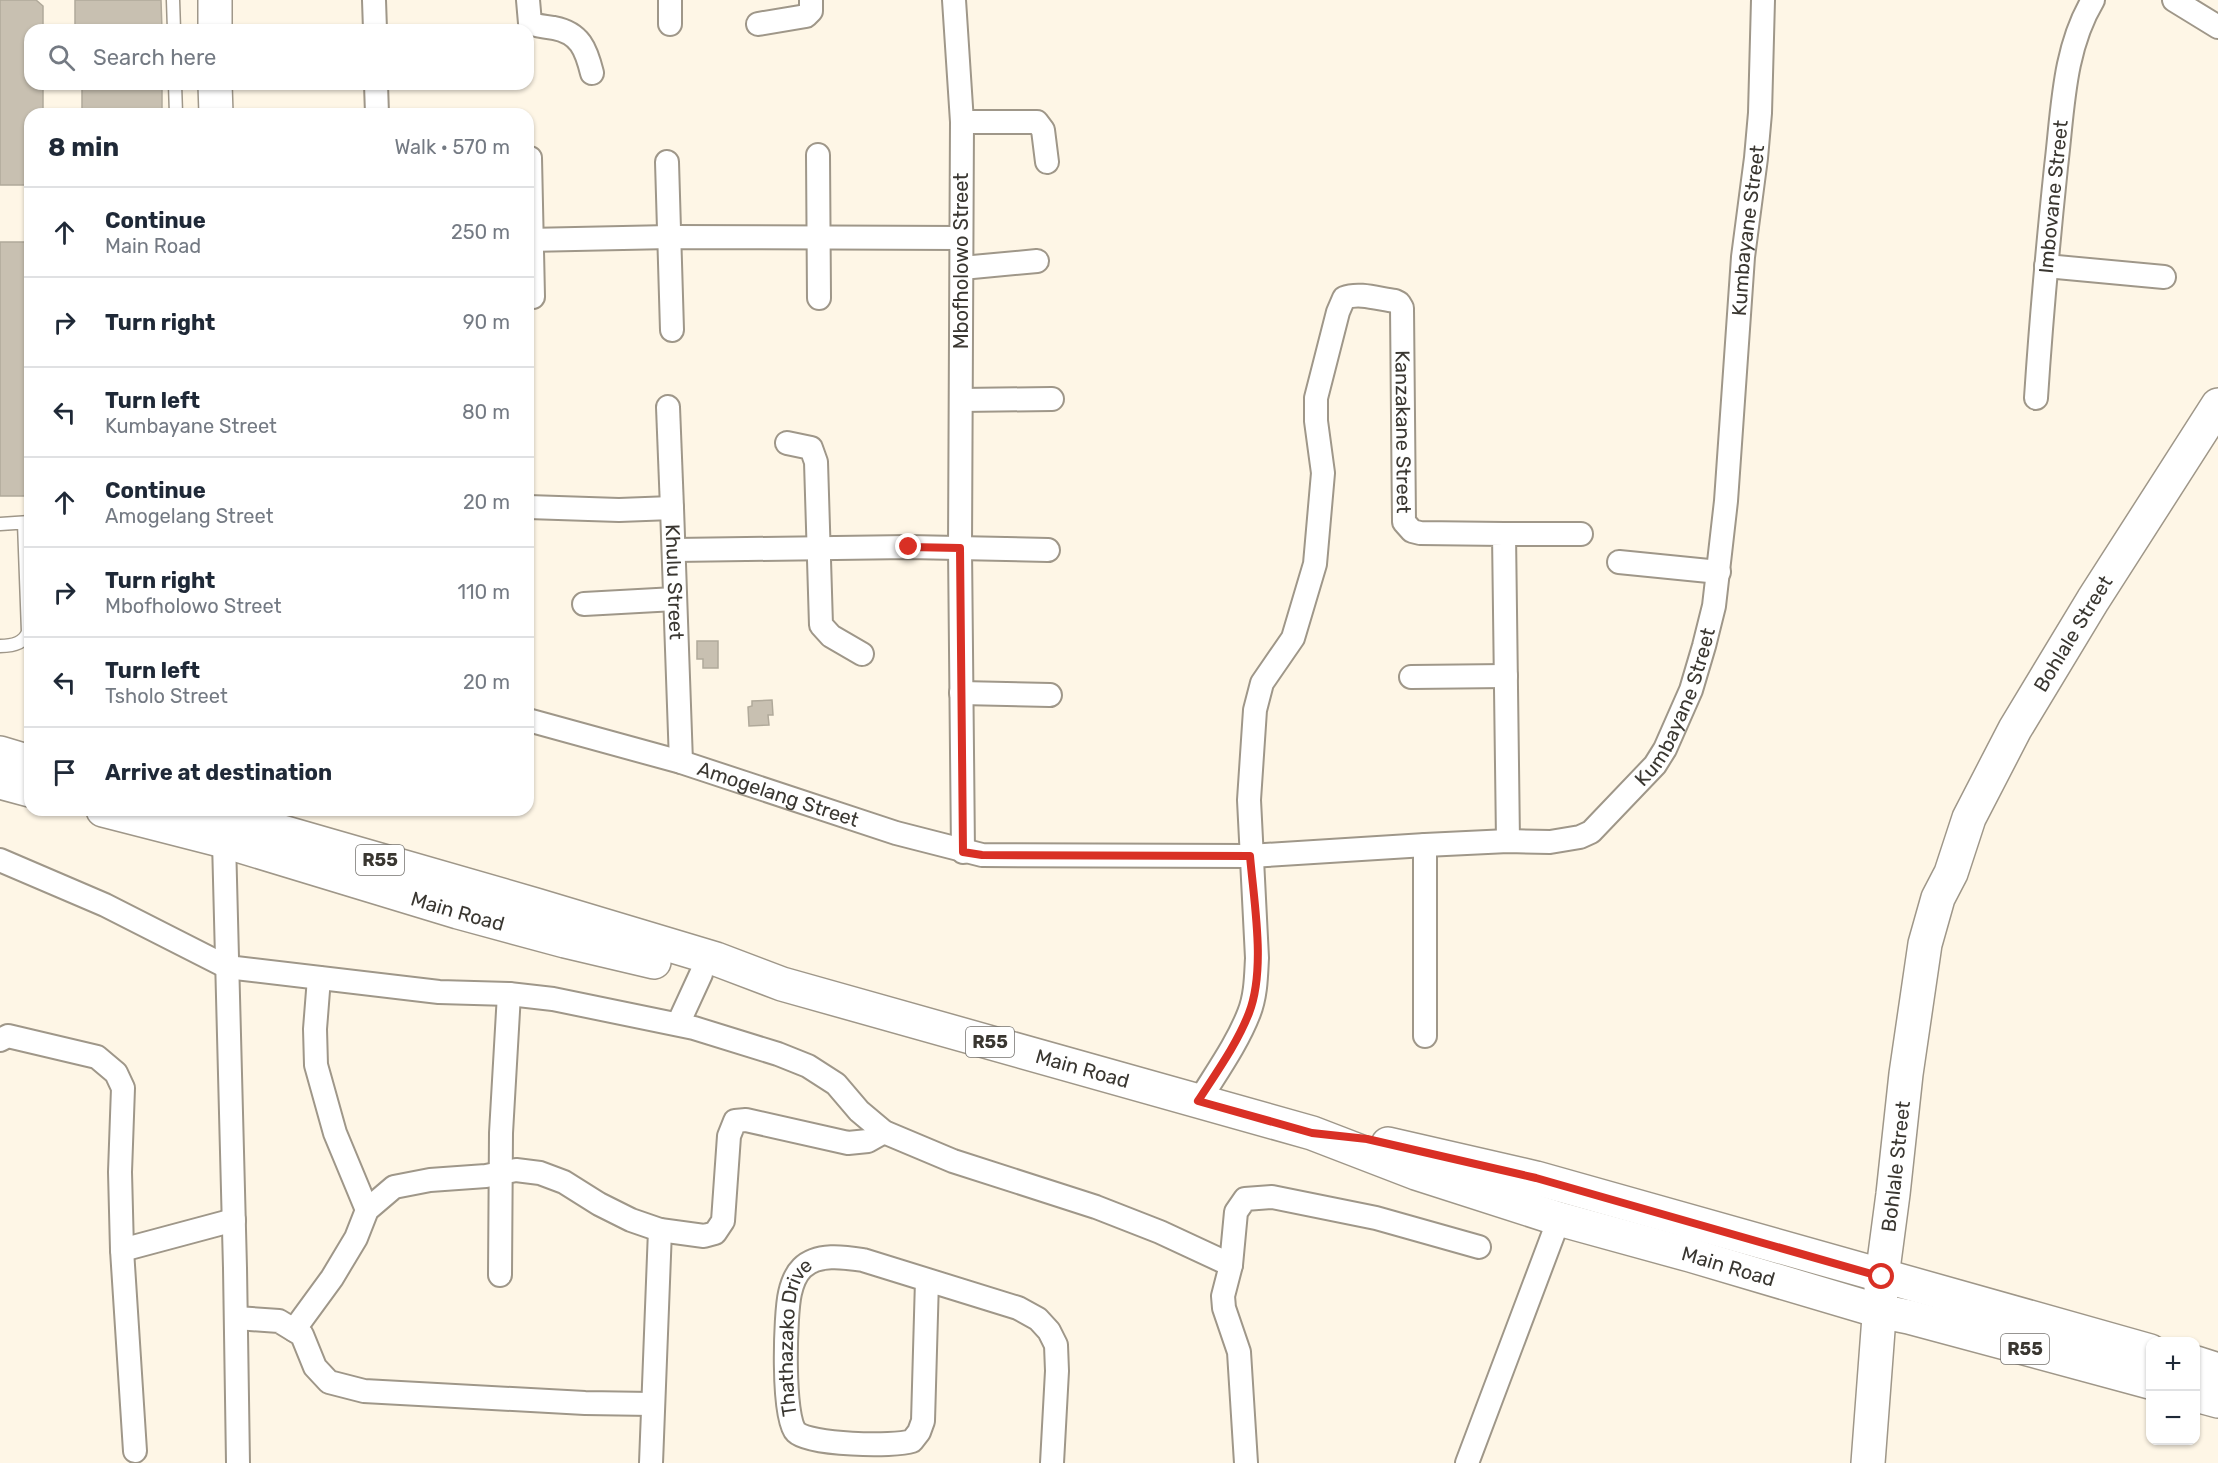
<!DOCTYPE html>
<html lang="en">
<head>
<meta charset="utf-8">
<style>
  body { margin:0; font-family:Rubik,sans-serif; background:#f6f6f7; color:#1f2937 }
  .controls { position:absolute; right:18px; bottom:18px; display:grid; overflow:hidden; border-radius:12px; box-shadow:0 2px 4px #0004 }
  .controls button { width:54px; height:54px; display:grid; place-items:center; padding:0; border:0; border-bottom:2px solid #e0e1e3; background:#fff; color:#1f2937; font:30px sans-serif }
  .stop { position:absolute; width:18px; height:18px; margin:-14px; border:4px solid #d93025; border-radius:50%; background:#fff }
  .stop.end { background:#d93025; border-color:#fff; box-shadow:0 2px 6px #0008 }
  .list { margin:0; padding:0; list-style:none }
  h2 { display:flex; justify-content:space-between; align-items:center; height:78px; margin:0; padding:0 24px; font-size:26px }
  h2 small { font-size:20px; font-weight:400; color:#747a83 }
  .list li { display:grid; grid-template-columns:39px 1fr auto; gap:18px; align-items:center; box-sizing:border-box; height:90px; padding:0 24px; border-top:2px solid #e0e1e3 }
  .list b { display:block; font-size:22px; white-space:nowrap }
  .list p { margin:0; font-size:20px; white-space:nowrap; color:#747a83 }
  .list em { font-size:20px; font-style:normal; color:#747a83 }
  .icon { flex:none; width:33px; height:33px; fill:none; stroke:currentColor; stroke-width:2; stroke-linecap:round; stroke-linejoin:round }
  .map { position:relative; flex:none; width:2218px; height:1463px; overflow:hidden }
  .search { position:absolute; background:#fff; box-shadow:0 2px 4px #0004; left:24px; top:24px; width:510px; height:66px; display:flex; align-items:center; gap:15px; box-sizing:border-box; padding:0 21px; border-radius:18px; color:#747a83; font-size:22px }
  .panel { position:absolute; background:#fff; box-shadow:0 2px 4px #0004; left:24px; top:108px; width:510px; height:708px; border-radius:18px }
  .map>svg:first-child { display:block }
  .building { fill:#c8c0b1; stroke:#b0a99a; stroke-width:1.5 }
  .lines { fill:none; stroke-linecap:round; stroke-linejoin:round }
  .lane-casing { stroke:#9f9789; stroke-width:15 }
  .street-casing { stroke:#9f9789; stroke-width:26 }
  .secondary-casing { stroke:#9f9789; stroke-width:36 }
  .primary-casing { stroke:#9f9789; stroke-width:36 }
  .lane { stroke:#fff; stroke-width:12 }
  .street { stroke:#fff; stroke-width:22 }
  .secondary { stroke:#fff; stroke-width:33 }
  .primary { stroke:#fff; stroke-width:33 }
  .route { stroke:#d93025; stroke-width:8 }
  .labels { text-anchor:middle; dominant-baseline:central; stroke-width:4.5; stroke-linejoin:round; paint-order:stroke }
  .shield { fill:#fff; stroke:#75736f; stroke-width:1.5 }
  .shield-label { font-size:18px; font-weight:bold; fill:#3a3731 }
  .street-label { font-size:20px; fill:#3a3731; stroke:#fff }
</style>
</head>
<body>
<div class="map">
<svg width="2218" height="1463" viewBox="0 0 2218 1463">
  <rect width="100%" height="100%" fill="#fef6e6"/>
  <path class="building" d="M 0,0 L 36,0 L 43,6 L 43,30 L 30,30 L 30,84 L 43,84 L 43,114 L 30,114 L 30,185 L 0,185 Z
    M 75,0 L 161,0 L 162,30 L 75,30 Z
    M 82,84 L 162,84 L 162,114 L 82,114 Z
    M 0,242 L 30,242 L 30,496 L 0,496 Z
    M 697,641 L 718,641 L 718,668 L 703,668 L 703,659 L 697,659 Z
    M 772,700 L 773,715 L 768,715 L 769,725 L 749,726 L 748,707 L 752,706 L 752,701 Z"/>
  <g class="lines">
    <g class="lane-casing">
      <path id="lane" d="M 173,0 L 174,30
        M 175,84 L 176,114
        M 0,524 L 30,522
        M 0,646 C 11,646 24,644 28,632 L 24,523"/>
    </g>
    <g class="street-casing">
      <g id="street">
        <path d="M 374,0 L 375,30"/>
        <path d="M 528,0 L 530,23 C 537,26 546,27 554,28 C 580,33 586,49 592,73"/>
        <path d="M 954,0 L 962,122 L 960,548 L 963,852"/>
        <path d="M 2174,0 L 2218,27"/>
        <path d="M 670,24 L 670,0"/>
        <path d="M 758,24 L 806,16 L 811,11 L 811,0"/>
        <path d="M 376,84 L 377,114"/>
        <path d="M 962,122 L 1037,122 L 1043,130 L 1047,162"/>
        <path d="M 818,155 L 819,298"/>
        <path d="M 530,158 L 533,297"/>
        <path d="M 667,162 L 672,330"/>
        <path d="M 528,240 L 670,237 L 961,238"/>
        <path d="M 2046,266 L 2164,277"/>
        <path d="M 962,268 L 1037,261"/>
        <path id="s1" d="M 2036,398 C 2041,321 2048,244 2056,167 C 2063,110 2063,50 2093,0"/>
        <path d="M 961,400 L 1052,399"/>
        <path d="M 668,407 L 672,508"/>
        <path d="M 787,443 L 811,448 L 816,462 L 821,625 L 831,636 L 862,654"/>
        <path id="s2" d="M 528,507 L 619,510 L 672,508 L 681,762"/>
        <path d="M 1504,534 L 1581,534"/>
        <path d="M 675,550 L 909,547 L 1048,550"/>
        <path d="M 1619,562 L 1719,572"/>
        <path d="M 584,604 L 675,599"/>
        <path d="M 1411,677 L 1506,676"/>
        <path d="M 961,693 L 1050,695"/>
        <path id="s3" d="M 528,720 L 681,762 L 896,833 L 982,855 L 1250,856 L 1425,845 L 1508,841 L 1550,842 L 1580,837 L 1591,832 L 1655,765 L 1665,749 L 1691,690 L 1704,646 L 1714,606 L 1726,501 L 1743,257 L 1756,158 L 1760,113 L 1763,0"/>
        <path d="M 224,841 L 235,1268 L 238,1463"/>
        <path d="M 1425,845 L 1425,1036"/>
        <path d="M 0,860 L 105,905 L 227,967 L 439,992 L 509,994 L 553,999 L 694,1028 L 778,1054 L 808,1066 L 836,1084 L 859,1111 L 884,1132 L 953,1161 L 1096,1207 L 1160,1232 L 1231,1265"/>
        <path d="M 319,978 L 315,1029 L 316,1065 L 335,1133 L 367,1210"/>
        <path d="M 678,1024 L 701,974"/>
        <path d="M 0,1040 L 8,1036 L 97,1057 L 116,1073 L 123,1088 L 120,1172 L 122,1250 L 135,1451"/>
        <path id="s4" d="M 1199,1101 C 1216,1073 1237,1044 1249,1013 C 1256,995 1256,976 1257,958 L 1249,800 L 1255,710 L 1262,683 L 1293,638 L 1315,564 L 1323,473 L 1316,421 L 1316,398 L 1338,312 L 1344,298 C 1359,292 1379,299 1395,301 L 1399,303 L 1402,308 L 1404,522 L 1412,531 L 1420,533 L 1504,534 L 1508,841"/>
        <path d="M 122,1250 L 234,1220"/>
        <path d="M 500,1275 L 501,1133 L 509,994"/>
        <path id="s5" d="M 927,1280 L 923,1421 L 919,1432 L 912,1441 C 894,1447 809,1445 796,1432 C 782,1419 785,1314 790,1293 C 792,1284 795,1275 802,1268 C 817,1253 844,1257 863,1260 L 1018,1308 L 1038,1319 L 1049,1331 L 1056,1345 L 1057,1371 L 1052,1463"/>
        <path d="M 236,1318 L 279,1321 L 302,1335 L 315,1367 L 329,1382 L 364,1391 L 585,1403 L 652,1404"/>
        <path d="M 294,1330 L 332,1278 L 356,1238 L 367,1210 L 394,1187 L 430,1180 L 486,1176 L 516,1170 L 540,1173 L 564,1182 L 599,1204 L 631,1220 L 660,1230 L 704,1236 L 715,1233 L 723,1221 L 729,1136 L 735,1121 L 746,1120 L 848,1143 L 868,1141 L 884,1132"/>
        <path d="M 651,1463 L 660,1230"/>
        <path d="M 1246,1463 L 1239,1352 L 1224,1308 L 1223,1296 L 1231,1265 L 1236,1212 L 1245,1199 L 1272,1197 L 1376,1218 L 1479,1247"/>
        <path d="M 1467,1463 L 1559,1219"/>
      </g>
    </g>
    <g class="secondary-casing">
      <g id="secondary">
        <path d="M 215,0 L 215,30"/>
        <path d="M 215,84 L 216,114"/>
        <path id="s6" d="M 1868,1463 L 1882,1277 L 1893,1194 L 1906,1074 L 1925,944 L 1938,898 L 1951,873 L 1969,818 L 2015,729 L 2093,600 L 2218,405"/>
      </g>
    </g>
    <g class="primary-casing">
      <g id="primary">
        <path d="M 0,753 L 30,762"/>
        <path d="M 0,782 L 30,790"/>
        <path id="s7" d="M 103,810 L 224,841 L 458,912 L 565,941 L 654,962"/>
        <path id="s8" d="M 206,810 L 536,905 L 716,959 L 782,984 L 1312,1133 L 1416,1173 L 1559,1219 L 1690,1255 L 1879,1311 L 1909,1317 L 2150,1382"/>
        <path d="M 1388,1144 L 1536,1178 L 2150,1351"/>
        <path d="M 2196,1363 L 2218,1370"/>
        <path d="M 2196,1395 L 2218,1401"/>
      </g>
    </g>
    <use href="#lane" class="lane"/>
    <use href="#street" class="street"/>
    <use href="#secondary" class="secondary"/>
    <use href="#primary" class="primary"/>
  </g>
  <g class="lines">
    <path class="route" d="M 909,547 L 960,548 L 963,852 L 982,855 L 1250,856 C 1254,903 1266,969 1249,1013 C 1237,1044 1216,1073 1198,1101 L 1312,1133 L 1367,1139 L 1536,1178 L 1882,1277"/>
  </g>
  <g class="labels">
    <g class="shield">
      <rect x="356" y="845" width="48" height="30" rx="4.5"/>
      <rect x="966" y="1027" width="48" height="30" rx="4.5"/>
      <rect x="2001" y="1334" width="48" height="30" rx="4.5"/>
    </g>
    <g class="shield-label">
      <text x="380" y="860">R55</text>
      <text x="990" y="1042">R55</text>
      <text x="2025" y="1349">R55</text>
    </g>
    <g class="street-label">
      <text stroke="none"><textPath href="#s1" startOffset="202">Imbovane Street</textPath></text>
      <text stroke="none"><textPath href="#s3" startOffset="1725">Kumbayane Street</textPath></text>
      <text transform="translate(961 261) rotate(-90)">Mbofholowo Street</text>
      <text stroke="none"><textPath href="#s4" startOffset="1022">Kanzakane Street</textPath></text>
      <text stroke="none"><textPath href="#s2" startOffset="218">Khulu Street</textPath></text>
      <text stroke="none"><textPath href="#s6" startOffset="868">Bohlale Street</textPath></text>
      <text stroke="none"><textPath href="#s3" startOffset="1239">Kumbayane Street</textPath></text>
      <text stroke="none"><textPath href="#s3" startOffset="261">Amogelang Street</textPath></text>
      <text stroke="none"><textPath href="#s7" startOffset="369">Main Road</textPath></text>
      <text stroke="none"><textPath href="#s8" startOffset="914">Main Road</textPath></text>
      <text stroke="none"><textPath href="#s6" startOffset="298">Bohlale Street</textPath></text>
      <text stroke="none"><textPath href="#s8" startOffset="1590">Main Road</textPath></text>
      <text stroke="none"><textPath href="#s5" startOffset="380">Thathazako Drive</textPath></text>
    </g>
  </g>
</svg>
<div class="controls">
<button>+</button>
<button>−</button>
</div>
<div class="stop" style="left:1882px;top:1277px"></div>
<div class="stop end" style="left:909px;top:547px"></div>
<div class="search"><svg class="icon" aria-label="search" viewBox="0 0 24 24"><circle cx="10" cy="10" r="6"/><path d="M15 15l6 6"/></svg>Search here</div>
<section class="panel">
<h2>8 min<small>Walk · 570 m</small></h2>
<ul class="list">
<li><svg class="icon" aria-label="ahead" viewBox="0 0 24 24"><path d="M12 20V5M6 11l6-6 6 6"/></svg><div><b>Continue</b><p>Main Road</p></div><em>250 m</em></li>
<li><svg class="icon" aria-label="right" viewBox="0 0 24 24"><path d="M7 20v-9h11M14 6l5 5-5 5"/></svg><div><b>Turn right</b></div><em>90 m</em></li>
<li><svg class="icon" aria-label="left" viewBox="0 0 24 24"><path d="M17 20v-9H6M10 6l-5 5 5 5"/></svg><div><b>Turn left</b><p>Kumbayane Street</p></div><em>80 m</em></li>
<li><svg class="icon" aria-label="ahead" viewBox="0 0 24 24"><path d="M12 20V5M6 11l6-6 6 6"/></svg><div><b>Continue</b><p>Amogelang Street</p></div><em>20 m</em></li>
<li><svg class="icon" aria-label="right" viewBox="0 0 24 24"><path d="M7 20v-9h11M14 6l5 5-5 5"/></svg><div><b>Turn right</b><p>Mbofholowo Street</p></div><em>110 m</em></li>
<li><svg class="icon" aria-label="left" viewBox="0 0 24 24"><path d="M17 20v-9H6M10 6l-5 5 5 5"/></svg><div><b>Turn left</b><p>Tsholo Street</p></div><em>20 m</em></li>
<li><svg class="icon" aria-label="arrive" viewBox="0 0 24 24"><path d="M6 21V4h12l-3 4 3 4H6"/></svg><div><b>Arrive at destination</b></div></li>
</ul>
</section>
</div>
</body>
</html>
